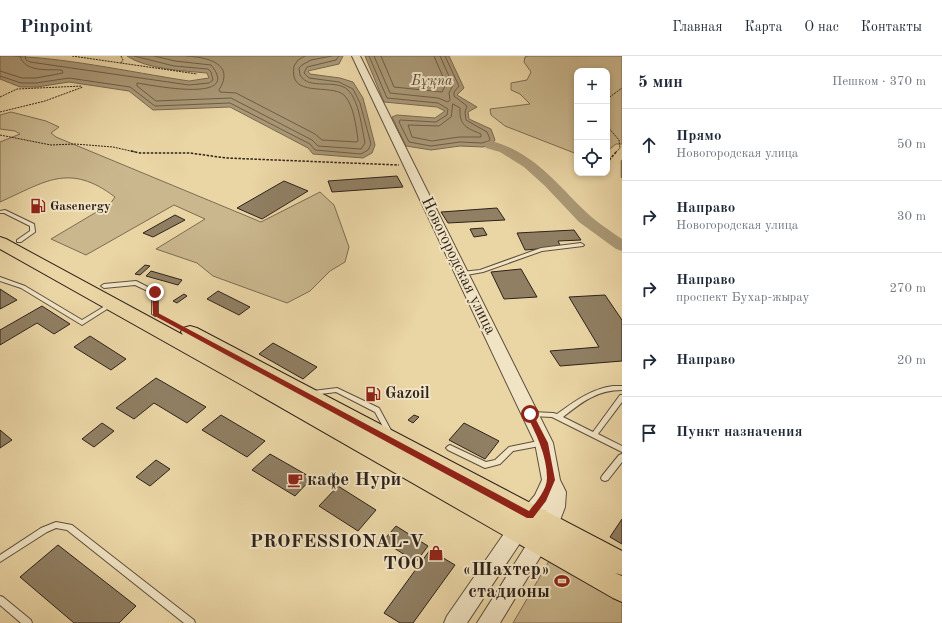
<!DOCTYPE html>
<html lang="ru">
<head>
<meta charset="utf-8">
<style>
  body { margin:0; font-family:"Old Standard TT",serif; background:#f6f6f7; color:#1f2937 }
  .controls { position:absolute; right:12px; top:12px; display:grid; overflow:hidden; border-radius:8px; box-shadow:0 2px 6px #0003 }
  .controls button { width:36px; height:36px; display:grid; place-items:center; padding:0; border:0; border-bottom:1px solid #e0e1e3; background:#fff; color:#1f2937; font:20px sans-serif }
  .stop { position:absolute; width:12px; height:12px; margin:-9px; border:3px solid #8f2418; border-radius:50%; background:#fff }
  .stop.end { background:#8f2418; border-color:#fff; box-shadow:0 1px 4px #0008 }
  .list { margin:0; padding:0; list-style:none }
  h2 { display:flex; justify-content:space-between; align-items:center; height:52px; margin:0; padding:0 16px; font-size:17px }
  h2 small { font-size:13px; font-weight:400; color:#747a83 }
  .list li { display:grid; grid-template-columns:26px 1fr auto; gap:12px; align-items:center; box-sizing:border-box; height:72px; padding:0 16px; border-top:1px solid #e0e1e3 }
  .list b { display:block; font-size:15px; white-space:nowrap }
  .list p { margin:0; font-size:13px; white-space:nowrap; color:#747a83 }
  .list em { font-size:13px; font-style:normal; color:#747a83 }
  .icon { flex:none; width:22px; height:22px; fill:none; stroke:currentColor; stroke-width:2; stroke-linecap:round; stroke-linejoin:round }
  .map { position:relative; flex:none; width:622px; height:567px; overflow:hidden }
  header { display:flex; align-items:center; gap:24px; box-sizing:border-box; height:56px; padding:0 20px; background:#fff; border-bottom:1px solid #e0e1e3 }
  header strong { font-size:19px }
  nav { display:flex; gap:22px; margin-inline-start:auto; font-size:14px }
  main { display:flex }
  aside { flex:1; background:#fff }
  .map>svg:first-child { display:block }
  .green { fill:#cab78e; stroke:#7c6c54 }
  .water { fill:#aa9876; stroke:#786952 }
  .lines { fill:none; stroke-linecap:round; stroke-linejoin:round }
  .shore { stroke:#6c5d48; stroke-width:1 }
  .stream { stroke:#786952; stroke-width:2.5 }
  .river { fill:#aa9876; fill-rule:evenodd }
  .building { fill:#907f63; stroke:#2e221b }
  .service-casing { stroke:#5d4f3e; stroke-width:2 }
  .tertiary-casing { stroke:#5d4f3e; stroke-width:2 }
  .primary-casing { stroke:#2e221b; stroke-width:2 }
  .path-far1 { stroke:#2e221b; stroke-width:1; stroke-dasharray:2 1; stroke-linecap:butt }
  .path { stroke:#2e221b; stroke-width:1.5; stroke-dasharray:2.5 1.5; stroke-linecap:butt }
  .service { fill:#f1e4c4; fill-rule:evenodd }
  .tertiary { fill:#f1e4c4; fill-rule:evenodd }
  .primary { fill:#ead5a5; fill-rule:evenodd }
  .route { fill:#8f2418 }
  .labels { text-anchor:middle; dominant-baseline:central; stroke-width:4; stroke-linejoin:round; paint-order:stroke }
  .far-poi-label { font-size:13px; font-weight:bold; fill:#2e221b; stroke:#f1e4c4; text-anchor:start }
  .far-water-label { font-size:14px; font-style:italic; fill:#594b3b; stroke:#f1e4c4 }
  .street-label { font-size:16px; fill:#2e221b; stroke:#f1e4c4 }
  .poi-label { font-size:16px; font-weight:bold; fill:#2e221b; stroke:#f1e4c4; text-anchor:start }
  .near-poi-label { font-size:19px; font-weight:bold; fill:#2e221b; stroke:#f1e4c4; text-anchor:end }
</style>
</head>
<body>
<header>
<strong>Pinpoint</strong>
<nav><a>Главная</a><a>Карта</a><a>О нас</a><a>Контакты</a></nav>
</header>
<main>
<div class="map">
<svg width="622" height="567" viewBox="0 0 622 567">
  <rect width="100%" height="100%" fill="#ead5a5"/>
  <filter id="stains"><feTurbulence type="fractalNoise" baseFrequency=".005" numOctaves="4"/><feColorMatrix values="0 0 0 0 .2 0 0 0 0 .09 0 0 0 0 .02 0 0 0 .5 -.17"/></filter>
  <radialGradient id="worn" r=".72"><stop offset=".6" stop-color="#630" stop-opacity="0"/><stop offset="1" stop-color="#630" stop-opacity=".3"/></radialGradient>
  <path class="green" d="M 528,0 L 622,0 L 622,88 L 616,88 L 607,95 L 607,15 L 577,15 L 577,98 L 505,70 L 491,59 L 490,53 L 530,48 L 520,38 L 511,34 L 511,27 L 527,24 L 531,16 L 524,6 L 525,1 Z
    M 11,56 L 46,65 L 59,71 L 51,77 L 56,81 L 261,166 L 320,136 L 334,149 L 349,191 L 345,206 L 330,215 L 310,235 L 287,247 L 213,220 L 197,207 L 156,193 L 205,163 L 174,149 L 86,199 L 51,183 L 110,148 L 115,141 C 69,106 45,126 0,146 L 0,86 L 20,78 L 15,75 L 0,73 L 0,59 Z
    M 549,505 L 622,545 L 622,567 L 513,567 Z"/>
  <path class="water" d="M 0,0 C 60,0 129,16 189,25 L 209,22 L 207,17 C 184,15 146,13 127,0 L 343,0 L 339,8 L 308,15 L 310,18 L 340,22 L 353,26 L 363,42 L 375,89 L 372,97 L 363,102 L 313,98 L 308,92 L 230,51 L 153,54 L 129,35 L 69,26 L 37,31 L 20,31 L 0,23 Z
    M 365,0 L 449,0 L 464,32 L 457,39 L 477,51 L 468,56 L 469,63 L 491,73 L 495,84 L 491,89 L 483,91 L 460,90 L 431,94 L 406,90 L 392,61 L 397,59 L 435,62 L 445,55 L 437,51 L 384,46 Z"/>
  <g class="lines">
    <path class="shore" d="M 25,0 L 26,4 L 30,6 L 189,29 L 209,27 L 213,24 L 211,16 L 208,13 L 174,10 L 134,0
      M 154,0 L 175,5 L 211,9 C 243,48 151,29 137,27 L 137,30 L 156,45 L 231,42 L 312,84 L 318,90 L 361,93 L 365,87 C 362,73 359,44 348,34 C 335,22 309,35 300,19 L 299,12 L 302,9 L 311,4 L 332,0
      M 186,0 C 206,1 236,7 219,34 L 220,36 L 236,37 L 315,78 L 322,84 L 357,86 L 358,84 C 356,71 354,49 344,39 C 330,27 288,43 294,10 L 298,4 L 305,0
      M 369,0 L 387,42 L 438,47 L 448,53 L 447,59 L 436,66 L 400,64 L 399,66 L 409,86 L 431,90 L 460,86 L 482,87 L 489,85 L 490,83 L 487,76 L 466,64 L 465,56 L 467,50 L 454,40 L 454,36 L 459,30 L 445,0
      M 374,0 L 390,37 L 438,42 L 448,46 L 450,44 L 449,37 L 453,29 L 440,0
      M 381,0 L 394,31 L 442,36 L 446,28 L 434,0
      M 0,15 L 22,22 L 36,22 L 63,17 L 62,14 C 48,13 25,17 20,0
      M 0,20 L 21,27 L 36,27 L 69,22 L 130,31 L 155,50 L 230,47 L 310,88 L 315,94 L 361,98 L 368,94 L 371,88 L 360,47 L 353,33 L 339,26 L 309,22 L 304,17 L 307,11 L 336,4 L 339,0
      M 453,48 L 460,52 C 459,70 467,72 481,78 L 481,81 L 459,81 L 432,85 L 412,81 L 408,69 L 439,70 L 451,61 Z"/>
    <path class="stream" d="M 622,105 L 622,121"/>
    <path class="river" d="M 491,85 C 532,95 556,127 585,155 C 596,166 609,174 622,183 L 622,195 L 616,193 L 579,166 L 545,130 L 524,111 L 500,96 L 486,92 L 484,89 L 486,86 Z"/>
  </g>
  <path class="building" d="M 397,120 L 403,131 L 332,136 L 328,125 Z
    M 284,125 L 308,135 L 262,163 L 237,152 Z
    M 497,152 L 505,164 L 448,167 L 441,156 Z
    M 175,159 L 185,164 L 153,181 L 143,177 Z
    M 483,172 L 487,179 L 474,181 L 470,173 Z
    M 574,174 L 581,184 L 558,185 L 561,191 L 525,194 L 517,177 Z
    M 145,209 L 150,210 L 140,219 L 135,218 Z
    M 521,213 L 537,241 L 504,243 L 491,216 Z
    M 151,215 L 182,224 L 178,229 L 146,220 Z
    M 0,233 L 17,244 L 0,253 Z
    M 218,235 L 250,251 L 239,259 L 207,243 Z
    M 184,238 L 187,240 L 177,247 L 173,245 Z
    M 605,239 L 622,264 L 622,305 L 560,310 L 550,295 L 599,291 L 569,241 Z
    M 42,250 L 70,268 L 54,278 L 37,267 L 0,289 L 0,274 Z
    M 90,280 L 126,303 L 111,314 L 74,291 Z
    M 273,287 L 317,311 L 303,323 L 259,298 Z
    M 156,322 L 206,351 L 187,367 L 154,347 L 134,363 L 116,352 Z
    M 221,359 L 265,385 L 247,401 L 202,374 Z
    M 414,359 L 419,361 L 413,367 L 408,364 Z
    M 102,367 L 114,375 L 94,391 L 82,383 Z
    M 464,367 L 499,385 L 485,403 L 449,384 Z
    M 0,374 L 12,384 L 0,392 Z
    M 270,398 L 312,422 L 295,440 L 252,414 Z
    M 156,404 L 170,413 L 150,430 L 136,421 Z
    M 338,430 L 376,454 L 358,475 L 319,450 Z
    M 622,463 L 622,488 L 610,481 Z
    M 396,470 L 428,490 L 416,506 L 383,485 Z
    M 58,489 L 136,550 L 119,567 L 74,567 L 20,521 Z
    M 430,494 L 455,509 L 413,567 L 400,567 L 384,557 Z"/>
  <g class="lines">
    <g class="service-casing">
      <path id="service" d="M 5,154 L 34,168 L 35,175 L 35,176 L 21,186 L 17,186 L 17,184 L 30,175 L 30,170 L 4,157 L 0,157 L 0,155 Z
        M 581,187 L 584,189 L 583,190 L 542,195 L 483,216 L 461,220 L 458,218 L 461,216 L 480,214 L 541,192 Z
        M 0,221 L 25,230 L 82,264 L 110,247 L 114,247 L 115,248 L 82,269 L 21,232 L 0,225 Z
        M 136,225 L 158,236 L 158,258 L 157,259 L 155,260 L 152,258 L 152,237 L 135,229 L 104,232 L 101,230 L 104,228 Z
        M 613,330 L 622,330 L 622,334 C 597,334 582,346 563,361 L 593,376 L 620,339 L 622,339 L 622,346 L 598,378 L 622,390 L 622,396 L 552,361 L 532,360 L 530,360 L 529,358 L 530,356 L 532,356 L 553,357 L 557,358 C 575,345 591,333 613,330 Z
        M 337,332 L 379,352 L 393,378 L 392,380 L 388,380 L 375,356 L 336,336 L 313,339 L 311,339 L 310,337 L 311,335 L 313,335 Z
        M 543,384 L 545,385 L 546,387 L 545,389 L 513,395 L 500,408 L 485,412 L 448,394 L 446,392 L 448,390 L 450,389 L 452,390 L 486,406 L 495,404 L 509,391 Z
        M 622,398 L 622,406 L 608,424 L 605,425 L 602,424 L 601,422 L 602,420 L 619,399 Z
        M 56,466 L 72,469 L 194,564 L 195,567 L 184,567 L 67,474 L 56,472 L 47,476 L 0,506 L 0,499 L 41,472 Z
        M 0,540 L 3,541 L 31,564 L 32,567 L 21,567 L 0,549 Z"/>
    </g>
    <g class="tertiary-casing">
      <path id="tertiary" d="M 352,0 L 360,0 L 553,387 L 560,424 L 566,436 L 565,451 L 556,475 L 500,567 L 477,567 L 541,466 L 546,454 L 524,481 L 467,567 L 444,567 L 447,560 L 510,469 L 535,439 L 542,424 L 535,387 Z"/>
    </g>
    <g class="primary-casing">
      <path id="primary" d="M 0,181 L 6,183 L 183,279 L 181,276 L 183,272 L 190,270 L 197,272 L 622,495 L 622,519 L 615,517 L 622,520 L 622,546 L 613,542 L 240,328 L 0,193 Z"/>
    </g>
    <path class="path-far1" d="M 72,0 L 197,18
      M 121,0 L 123,4 L 121,7
      M 0,41 L 17,33 L 82,30
      M 607,43 L 622,32
      M 0,56 L 45,45 L 83,31
      M 607,70 L 619,84 L 620,92 L 616,96
      M 0,79 L 51,89 L 75,88 L 113,91 L 135,96"/>
    <path class="path" d="M 131,95 L 140,97 L 190,97 L 226,102 L 399,109
      M 608,112 L 610,103 L 617,95"/>
    <use href="#service" class="service"/>
    <use href="#tertiary" class="tertiary"/>
    <use href="#primary" class="primary"/>
  </g>
  <path class="route" d="M 155,234 L 158,236 L 158,257 L 529,455 C 536,446 547,434 547,422 C 547,400 536,377 526,358 L 530,355 L 532,356 L 548,387 L 555,424 L 546,445 L 533,462 L 527,462 L 153,259 L 152,236 Z"/>
  <defs>
    <g id="fuel-bare" transform="scale(1.2)"><path d="M-5.5-6h7V0h2V4h1.3V-2.5L3-4.5l.8-.8L6-3V5H2.5V1h-1V6h-7ZM-4.2-4.7v3.2H.2V-4.7Z" fill="#8f2418" stroke="#f1e4c4" stroke-width="2.5" paint-order="stroke"/></g>
    <g id="cafe-bare" transform="scale(1.2)"><path d="M-5.5-4.5H6V0H3Q3 3.5 0 3.5H-2.5Q-5.5 3.5-5.5 0ZM3-3.2v2h1.7v-2ZM-6 4.5H4V6H-6Z" fill="#8f2418" stroke="#f1e4c4" stroke-width="2.5" paint-order="stroke"/></g>
    <g id="shop-bare" transform="scale(1.2)"><path d="M-5-2.5h2.3a2.7 3.5 0 0 1 5.4 0H5L5.5 6h-11ZM-1.5-2.5h3a1.5 2.3 0 0 0-3 0Z" fill="#8f2418" stroke="#f1e4c4" stroke-width="2.5" paint-order="stroke"/></g>
    <g id="stadium-bare" transform="scale(1.2)"><path d="M0-5a6.5 5 0 1 0 0 10a6.5 5 0 1 0 0-10ZM-3.5-1.8h7v3.6h-7Z" fill="#8f2418" stroke="#f1e4c4" stroke-width="2.5" paint-order="stroke"/></g>
  </defs>
  <g fill-rule="evenodd">
    <use href="#fuel-bare" x="38" y="150"/>
    <use href="#fuel-bare" x="373" y="338"/>
    <use href="#cafe-bare" x="295" y="424"/>
    <use href="#shop-bare" x="436" y="497"/>
    <use href="#stadium-bare" x="562" y="525"/>
  </g>
  <g class="labels">
    <g class="far-poi-label">
      <text x="50" y="150">Gasenergy</text>
    </g>
    <g class="far-water-label">
      <text x="432" y="25">Бұқпа</text>
    </g>
    <g class="street-label">
      <text transform="translate(458 210) rotate(64)">Новогородская улица</text>
    </g>
    <g class="poi-label">
      <text x="385" y="338">Gazoil</text>
    </g>
    <g class="near-poi-label">
      <text x="307" y="424" text-anchor="start">кафе Нури</text>
      <text x="424" y="486">PROFESSIONAL-V<tspan x="424" dy="22">ТОО</tspan></text>
      <text x="550" y="514">«Шахтер»<tspan x="550" dy="22">стадионы</tspan></text>
    </g>
  </g>
  <rect width="100%" height="100%" filter="url(#stains)"/>
  <rect width="100%" height="100%" fill="url(#worn)"/>
</svg>
<div class="controls">
<button>+</button>
<button>−</button>
<button><svg class="icon" aria-label="locate" viewBox="0 0 24 24"><circle cx="12" cy="12" r="6"/><path d="M12 2v4M12 18v4M2 12h4M18 12h4"/></svg></button>
</div>
<div class="stop" style="left:530px;top:358px"></div>
<div class="stop end" style="left:155px;top:236px"></div>
</div>
<aside>
<h2>5 мин<small>Пешком · 370 m</small></h2>
<ul class="list">
<li><svg class="icon" aria-label="ahead" viewBox="0 0 24 24"><path d="M12 20V5M6 11l6-6 6 6"/></svg><div><b>Прямо</b><p>Новогородская улица</p></div><em>50 m</em></li>
<li><svg class="icon" aria-label="right" viewBox="0 0 24 24"><path d="M7 20v-9h11M14 6l5 5-5 5"/></svg><div><b>Направо</b><p>Новогородская улица</p></div><em>30 m</em></li>
<li><svg class="icon" aria-label="right" viewBox="0 0 24 24"><path d="M7 20v-9h11M14 6l5 5-5 5"/></svg><div><b>Направо</b><p>проспект Бухар-жырау</p></div><em>270 m</em></li>
<li><svg class="icon" aria-label="right" viewBox="0 0 24 24"><path d="M7 20v-9h11M14 6l5 5-5 5"/></svg><div><b>Направо</b></div><em>20 m</em></li>
<li><svg class="icon" aria-label="arrive" viewBox="0 0 24 24"><path d="M6 21V4h12l-3 4 3 4H6"/></svg><div><b>Пункт назначения</b></div></li>
</ul>
</aside>
</main>
</body>
</html>
